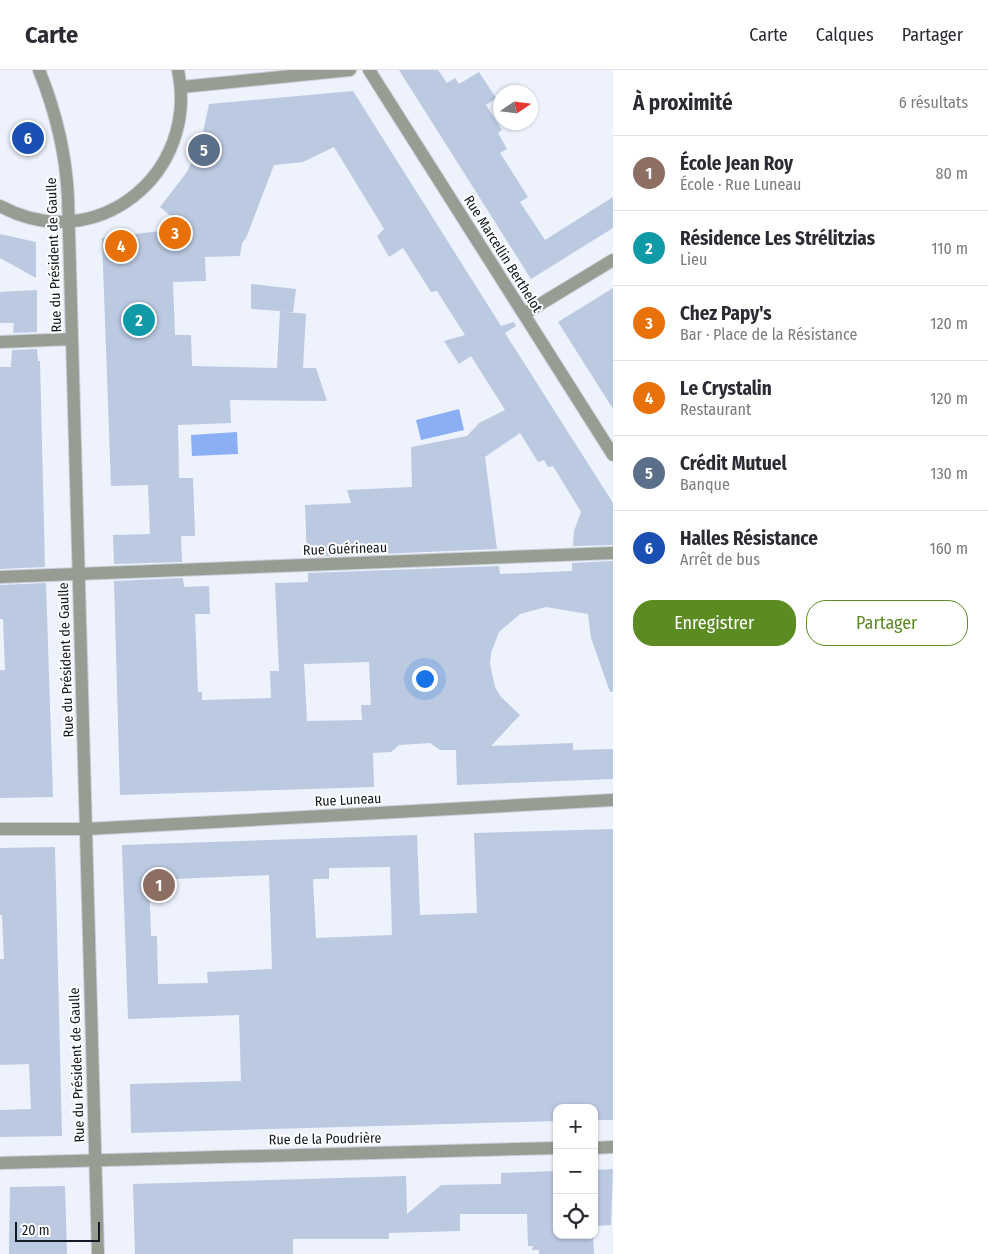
<!DOCTYPE html>
<html lang="fr">
<head>
<meta charset="utf-8">
<style>
  body { margin:0; font-family:"Fira Sans Condensed",sans-serif; background:#f7f7f7; color:#2b2b33 }
  .controls { position:absolute; right:15px; bottom:15px; display:grid; overflow:hidden; border-radius:10px; box-shadow:0 1px 4px #0004 }
  .controls button { width:45px; height:45px; display:grid; place-items:center; padding:0; border:0; border-bottom:1px solid #e1e1e2; background:#fff; color:#2b2b33; font:25px sans-serif }
  .compass { position:absolute; left:493px; top:15px; width:45px; height:45px; border-radius:50%; background:#fff; box-shadow:0 1px 4px #0004; rotate:77deg }
  .scale { position:absolute; left:15px; bottom:12px; width:85px; box-sizing:border-box; padding-left:5px; border:2px solid #141922; border-top:0; font-size:14px; line-height:18px; white-space:nowrap; color:#141922; -webkit-text-stroke:4px #fff; paint-order:stroke }
  .you { position:absolute; left:424px; top:608px; width:18px; height:18px; margin:-12px; border:4px solid #fff; border-radius:50%; background:#1a73e8; box-shadow:0 0 0 8px #1a73e833 }
  .badge { display:grid; place-items:center; width:32px; height:32px; border-radius:50%; background:#5b8b21; color:#fff; font-size:16px; font-weight:700 }
  .pin { position:absolute; translate:-50% -50%; border:2px solid #fff; box-shadow:0 1px 5px #0006 }
  .list { margin:0; padding:0; list-style:none }
  h2 { display:flex; justify-content:space-between; align-items:center; height:65px; margin:0; padding:0 20px; font-size:21px }
  h2 small { font-size:16px; font-weight:400; color:#7c7c81 }
  .list li { display:grid; grid-template-columns:32px 1fr auto; gap:15px; align-items:center; box-sizing:border-box; height:75px; padding:0 20px; border-top:1px solid #e1e1e2 }
  .list b { display:block; font-size:19px; white-space:nowrap }
  .list p { margin:0; font-size:16px; white-space:nowrap; color:#7c7c81 }
  .list em { font-size:16px; font-style:normal; color:#7c7c81 }
  .actions { display:flex; gap:10px; padding:15px 20px }
  .actions a { flex:1; padding:11px 0; border:1px solid #5b8b21; border-radius:20px; text-align:center; font-size:18px; color:#5b8b21 }
  .actions .main { background:#5b8b21; color:#fff }
  .icon { flex:none; width:28px; height:28px; fill:none; stroke:currentColor; stroke-width:2; stroke-linecap:round; stroke-linejoin:round }
  .map { position:relative; flex:none; width:613px; height:1184px; overflow:hidden }
  header { display:flex; align-items:center; gap:30px; box-sizing:border-box; height:70px; padding:0 25px; background:#fff; border-bottom:1px solid #e1e1e2 }
  header strong { font-size:24px }
  nav { display:flex; gap:28px; margin-inline-start:auto; font-size:18px }
  main { display:flex }
  aside { flex:1; background:#fff }
  .map>svg:first-child { display:block }
  .water { fill:#8baff4 }
  .building { fill:#bbc9e1; fill-rule:evenodd }
  .lines { fill:none; stroke-linecap:round; stroke-linejoin:round }
  .minor-casing { stroke:#cacfda; stroke-width:14 }
  .tertiary-casing { stroke:#cacfda; stroke-width:14 }
  .minor { stroke:#979d92; stroke-width:12 }
  .tertiary { stroke:#979d92; stroke-width:12 }
  .labels { text-anchor:middle; dominant-baseline:central; stroke-width:4; stroke-linejoin:round; paint-order:stroke }
  .street-label { font-size:14px; fill:#141922; stroke:#fff }
</style>
</head>
<body>
<header>
<strong>Carte</strong>
<nav><a>Carte</a><a>Calques</a><a>Partager</a></nav>
</header>
<main>
<div class="map">
<svg width="613" height="1184" viewBox="0 0 613 1184">
  <rect width="100%" height="100%" fill="#edf2fd"/>
  <path class="water" d="M 459,339 L 464,360 L 421,370 L 416,350 Z
    M 237,362 L 238,384 L 192,386 L 191,365 Z"/>
  <path class="building" d="M 399,0 L 438,0 L 447,13 L 455,8 L 459,14 L 479,2 L 496,28 L 486,35 L 502,60 L 498,63 L 507,79 L 500,83 L 528,127 L 520,132 L 545,170 L 613,127 L 613,158 L 531,209 Z
    M 353,21 L 501,256 L 514,252 L 516,256 L 505,263 L 613,433 L 613,475 L 573,476 L 574,461 L 581,442 L 553,396 L 548,397 L 544,390 L 538,392 L 520,363 L 485,387 L 497,479 L 307,487 L 305,435 L 351,433 L 347,420 L 412,417 L 411,377 L 467,366 L 479,353 L 505,340 L 471,286 L 459,294 L 444,271 L 465,265 L 437,221 L 431,222 L 403,178 L 389,187 L 377,166 L 384,159 L 334,77 L 303,92 L 274,95 L 246,168 L 242,173 L 240,186 L 205,187 L 206,211 L 173,212 L 175,265 L 191,265 L 192,296 L 277,298 L 280,241 L 251,239 L 251,214 L 296,219 L 293,243 L 280,241 L 306,244 L 303,298 L 316,298 L 327,331 L 230,330 L 231,353 L 178,355 L 179,408 L 193,408 L 195,466 L 181,466 L 182,492 L 114,494 L 113,465 L 150,464 L 148,415 L 111,416 L 102,168 L 185,158 L 160,137 L 187,102 L 201,72 L 209,34 Z
    M 0,164 L 36,172 L 36,208 L 0,188 Z
    M 613,218 L 613,339 L 558,252 Z
    M 37,220 L 37,262 L 13,263 L 14,253 L 0,253 L 0,222 Z
    M 37,279 L 38,291 L 40,291 L 45,497 L 0,499 L 0,297 L 11,297 L 12,280 Z
    M 613,491 L 613,622 L 610,622 L 591,568 L 588,544 L 546,537 L 520,544 L 499,562 L 491,583 L 490,594 L 495,617 L 501,627 L 520,645 L 491,676 L 573,673 L 573,680 L 613,679 L 613,709 L 457,715 L 456,680 L 440,680 L 430,673 L 399,675 L 391,682 L 373,683 L 374,717 L 120,725 L 114,511 L 183,508 L 184,517 L 209,516 L 210,544 L 195,544 L 198,622 L 202,622 L 202,630 L 271,628 L 270,601 L 279,601 L 275,513 L 308,512 L 308,503 L 499,496 L 500,504 L 572,501 L 572,493 ZM 369,592 L 371,635 L 361,635 L 362,650 L 307,651 L 304,594 Z
    M 46,513 L 53,727 L 0,728 L 0,600 L 5,600 L 3,549 L 0,549 L 0,515 Z
    M 613,759 L 613,1050 L 594,1050 L 594,1038 L 557,1038 L 557,1051 L 131,1063 L 130,1014 L 241,1011 L 239,945 L 128,949 L 122,775 L 417,765 L 420,845 L 477,843 L 474,763 ZM 390,797 L 392,865 L 316,868 L 313,809 L 329,809 L 329,798 ZM 269,805 L 272,899 L 207,902 L 208,913 L 158,914 L 157,866 L 151,866 L 149,810 Z
    M 55,777 L 62,1066 L 0,1067 L 0,1040 L 31,1039 L 29,994 L 0,995 L 0,889 L 4,889 L 2,845 L 0,845 L 0,778 Z
    M 613,1099 L 611,1155 L 594,1156 L 594,1100 Z
    M 557,1101 L 557,1165 L 593,1165 L 594,1184 L 539,1184 L 539,1180 L 532,1180 L 533,1176 L 528,1176 L 527,1144 L 460,1144 L 460,1161 L 389,1163 L 389,1169 L 293,1169 L 293,1184 L 135,1184 L 133,1114 L 406,1106 L 407,1144 L 441,1115 L 501,1114 L 501,1103 Z
    M 65,1116 L 67,1184 L 9,1184 L 10,1117 Z"/>
  <g class="lines">
    <g class="minor-casing">
      <path id="minor" d="M 369,0 L 613,385
        M 182,17 L 350,0
        M 524,244 L 613,190
        M 0,272 L 72,269
        M 0,507 L 613,483
        M 0,759 L 86,759 L 613,730
        M 594,1078 L 613,1077
        M 0,1093 L 557,1078"/>
    </g>
    <g class="tertiary-casing">
      <path id="tertiary" d="M 39,0 C 56,42 66,83 68,128 L 98,1184
        M 0,136 C 96,188 200,104 178,0"/>
    </g>
    <use href="#minor" class="minor"/>
    <use href="#tertiary" class="tertiary"/>
  </g>
  <g class="labels">
    <g class="street-label">
      <text transform="translate(503 184) rotate(58)">Rue Marcellin Berthelot</text>
      <text transform="translate(54 185) rotate(-92)">Rue du Président de Gaulle</text>
      <text transform="translate(345 479) rotate(-2)">Rue Guérineau</text>
      <text transform="translate(66 590) rotate(-92)">Rue du Président de Gaulle</text>
      <text transform="translate(348 730) rotate(-3)">Rue Luneau</text>
      <text transform="translate(77 995) rotate(-92)">Rue du Président de Gaulle</text>
      <text transform="translate(325 1069) rotate(-1)">Rue de la Poudrière</text>
    </g>
  </g>
</svg>
<div class="controls">
<button>+</button>
<button>−</button>
<button><svg class="icon" aria-label="locate" viewBox="0 0 24 24"><circle cx="12" cy="12" r="6"/><path d="M12 2v4M12 18v4M2 12h4M18 12h4"/></svg></button>
</div>
<svg class="compass" viewBox="-18 -18 36 36"><path d="M0-13l5 13h-10z" fill="#e53935"/><path d="M0 13l5-13h-10z" fill="#7c7c81"/></svg>
<div class="scale">20 m</div>
<div class="you"></div>
<div class="pin badge" style="left:159px;top:815px;background:#8d6e63">1</div>
<div class="pin badge" style="left:139px;top:250px;background:#0f9aa8">2</div>
<div class="pin badge" style="left:175px;top:163px;background:#e8710a">3</div>
<div class="pin badge" style="left:121px;top:176px;background:#e8710a">4</div>
<div class="pin badge" style="left:204px;top:80px;background:#5c6f8a">5</div>
<div class="pin badge" style="left:28px;top:68px;background:#1a4fb4">6</div>
</div>
<aside>
<h2>À proximité<small>6 résultats</small></h2>
<ul class="list">
<li><span class="badge" style="background:#8d6e63">1</span><div><b>École Jean Roy</b><p>École · Rue Luneau</p></div><em>80 m</em></li>
<li><span class="badge" style="background:#0f9aa8">2</span><div><b>Résidence Les Strélitzias</b><p>Lieu</p></div><em>110 m</em></li>
<li><span class="badge" style="background:#e8710a">3</span><div><b>Chez Papy's</b><p>Bar · Place de la Résistance</p></div><em>120 m</em></li>
<li><span class="badge" style="background:#e8710a">4</span><div><b>Le Crystalin</b><p>Restaurant</p></div><em>120 m</em></li>
<li><span class="badge" style="background:#5c6f8a">5</span><div><b>Crédit Mutuel</b><p>Banque</p></div><em>130 m</em></li>
<li><span class="badge" style="background:#1a4fb4">6</span><div><b>Halles Résistance</b><p>Arrêt de bus</p></div><em>160 m</em></li>
</ul>
<div class="actions"><a class="main">Enregistrer</a><a>Partager</a></div>
</aside>
</main>
</body>
</html>
